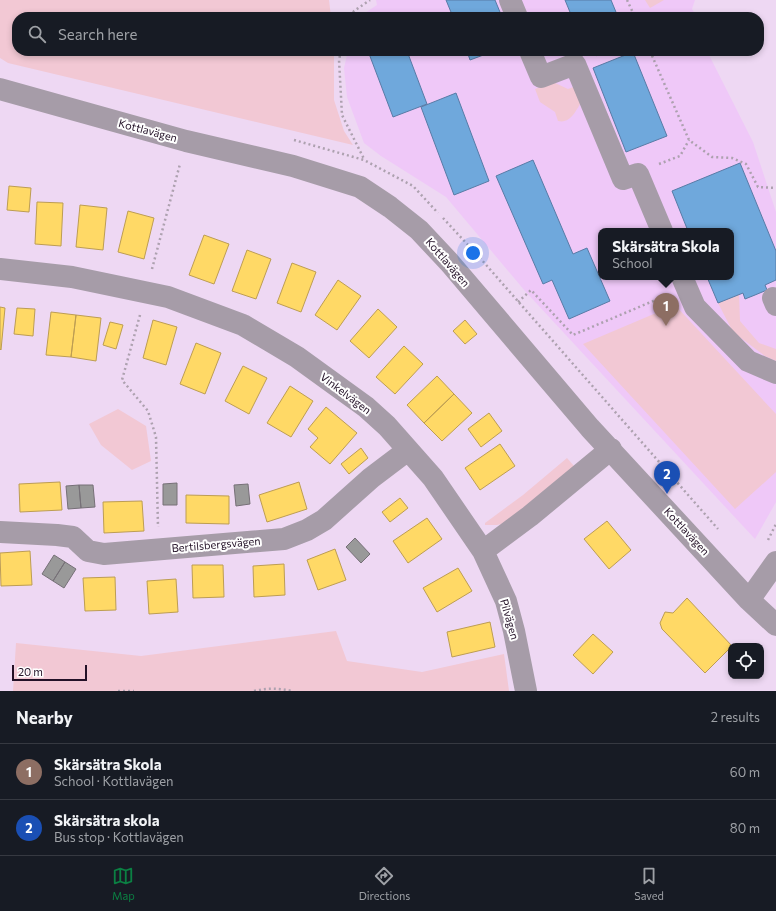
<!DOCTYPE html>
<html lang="en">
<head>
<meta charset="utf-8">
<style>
  body { margin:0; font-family:Commissioner,sans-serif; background:#20242c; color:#f1f3f6 }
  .controls { position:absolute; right:12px; bottom:12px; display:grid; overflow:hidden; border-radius:8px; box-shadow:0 2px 6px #0003 }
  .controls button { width:36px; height:36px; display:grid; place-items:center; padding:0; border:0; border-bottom:1px solid #363941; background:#171b24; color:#f1f3f6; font:20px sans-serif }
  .scale { position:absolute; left:12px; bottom:10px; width:75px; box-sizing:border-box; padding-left:4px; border:2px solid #231127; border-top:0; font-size:11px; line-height:14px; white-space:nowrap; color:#231127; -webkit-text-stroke:3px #fefefe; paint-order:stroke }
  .you { position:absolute; left:473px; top:253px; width:14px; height:14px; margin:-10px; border:3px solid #fff; border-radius:50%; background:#1a73e8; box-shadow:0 0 0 6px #1a73e833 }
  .badge { display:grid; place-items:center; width:26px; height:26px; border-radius:50%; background:#0b8043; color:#fff; font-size:13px; font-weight:700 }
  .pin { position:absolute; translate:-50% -33px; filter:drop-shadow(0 1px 2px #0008) }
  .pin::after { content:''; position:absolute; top:21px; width:14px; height:12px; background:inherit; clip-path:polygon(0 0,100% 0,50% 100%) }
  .popup { position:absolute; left:598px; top:228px; width:136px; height:52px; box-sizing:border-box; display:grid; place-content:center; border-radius:8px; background:#171b24; filter:drop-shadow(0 1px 3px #0005); font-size:13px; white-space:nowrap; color:#9ea1a6 }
  .popup b { font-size:15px; color:#f1f3f6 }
  .popup::after { content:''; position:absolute; left:50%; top:100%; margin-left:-8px; border:8px solid transparent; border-top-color:#171b24 }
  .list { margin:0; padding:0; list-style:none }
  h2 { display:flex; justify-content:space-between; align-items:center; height:52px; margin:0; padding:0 16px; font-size:17px }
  h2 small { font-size:13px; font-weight:400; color:#9ea1a6 }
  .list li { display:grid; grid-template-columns:26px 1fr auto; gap:12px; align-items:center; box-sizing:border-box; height:56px; padding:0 16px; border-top:1px solid #363941 }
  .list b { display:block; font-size:15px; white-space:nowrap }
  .list p { margin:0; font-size:13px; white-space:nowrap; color:#9ea1a6 }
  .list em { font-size:13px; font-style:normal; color:#9ea1a6 }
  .icon { flex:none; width:22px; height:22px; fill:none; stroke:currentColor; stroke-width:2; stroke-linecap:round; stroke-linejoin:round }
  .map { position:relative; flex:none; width:776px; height:691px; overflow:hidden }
  .search { position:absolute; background:#171b24; box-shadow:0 2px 6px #0003; left:12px; right:12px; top:12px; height:44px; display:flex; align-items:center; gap:10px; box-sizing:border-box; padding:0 14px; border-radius:16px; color:#9ea1a6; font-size:15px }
  .sheet { height:164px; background:#171b24 }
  nav { display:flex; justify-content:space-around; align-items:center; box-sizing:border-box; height:56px; border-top:1px solid #363941; background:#171b24; font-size:11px; color:#9ea1a6 }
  nav a { display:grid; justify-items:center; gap:2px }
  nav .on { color:#0b8043 }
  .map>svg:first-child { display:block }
  .built { fill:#efc8f8; fill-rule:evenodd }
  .green { fill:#f2c8d4 }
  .homes { fill:#ffd966; stroke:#bd9d53 }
  .schools { fill:#6fa8dc; stroke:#587ba6 }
  .industry { fill:#999; stroke:#767077 }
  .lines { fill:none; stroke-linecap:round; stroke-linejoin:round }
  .path { stroke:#ada1af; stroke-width:2.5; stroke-dasharray:2 3; stroke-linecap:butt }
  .minor { stroke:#a69ca8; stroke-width:22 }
  .labels { text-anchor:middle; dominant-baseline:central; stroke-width:4; stroke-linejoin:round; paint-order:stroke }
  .street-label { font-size:11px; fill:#231127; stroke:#fefefe }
</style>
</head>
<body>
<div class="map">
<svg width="776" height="691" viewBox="0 0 776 691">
  <rect width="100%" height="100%" fill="#eed8f3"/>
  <path class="built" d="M 376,0 L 695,0 L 692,9 L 697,17 L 359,17 L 377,5 Z
    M 348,51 L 707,51 L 753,142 L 776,212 L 776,502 L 755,539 L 525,291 L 446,197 L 381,156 L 364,143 L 347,97 L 344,68 ZM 601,231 L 731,231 L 731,277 L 601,277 Z"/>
  <path class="green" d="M 0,0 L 329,0 L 331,17 L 17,17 L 17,51 L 334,51 L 334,100 L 344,131 L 353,145 L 8,63 L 0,58 Z
    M 645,0 L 664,0 L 650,8 Z
    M 553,82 L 568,89 L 576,86 L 582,101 C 576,110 571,124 558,121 L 555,112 L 540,102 L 535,89 Z
    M 739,294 L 740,321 L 759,343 L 776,349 L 776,361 L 765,356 L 733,332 L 718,303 Z
    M 675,305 L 776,414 L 776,472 L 735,509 L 583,344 Z
    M 118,409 L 146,426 L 151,461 L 132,470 L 101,445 L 89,424 Z
    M 567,458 L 574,466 L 505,523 L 497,525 L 485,525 L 485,523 L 523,495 Z
    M 336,631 L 347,661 L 422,672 L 504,654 L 509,691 L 13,691 L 16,643 L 141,656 Z"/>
  <path class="homes" d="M 9,186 L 31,188 L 29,212 L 7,210 Z
    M 37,202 L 63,203 L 61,246 L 35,244 Z
    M 80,205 L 107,208 L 103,250 L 76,247 Z
    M 128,211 L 154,218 L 144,259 L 118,252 Z
    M 204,235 L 229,244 L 214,284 L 189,275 Z
    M 247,250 L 271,259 L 256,299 L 232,291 Z
    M 292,263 L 316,272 L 301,312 L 277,303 Z
    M 338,280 L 361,296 L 337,330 L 315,315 Z
    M 0,307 L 5,308 L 1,350 L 0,349 Z
    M 17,308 L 35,309 L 33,336 L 14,334 Z
    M 378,309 L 397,327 L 369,358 L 350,341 Z
    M 51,312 L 76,315 L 71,357 L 46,355 Z
    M 76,315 L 101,318 L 96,361 L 71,357 Z
    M 153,320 L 177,327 L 166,365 L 143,358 Z
    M 465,320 L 477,334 L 465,344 L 453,331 Z
    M 110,322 L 123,325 L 116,349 L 103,345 Z
    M 196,343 L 221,353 L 205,394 L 180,384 Z
    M 404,346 L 423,364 L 395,394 L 376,377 Z
    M 243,366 L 267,378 L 249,414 L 225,401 Z
    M 437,376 L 454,394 L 424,423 L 407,405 Z
    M 290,386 L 313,401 L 291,437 L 267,423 Z
    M 454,394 L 472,413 L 442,441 L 424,423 Z
    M 326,407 L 357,433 L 330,464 L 310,447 L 318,438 L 308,429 Z
    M 489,413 L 502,431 L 481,447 L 468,429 Z
    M 500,444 L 515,466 L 480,490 L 465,468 Z
    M 361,448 L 368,458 L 349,474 L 341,464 Z
    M 60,482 L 62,510 L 20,512 L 19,484 Z
    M 299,482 L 307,509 L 267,522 L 259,495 Z
    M 186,495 L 229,496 L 229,524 L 186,523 Z
    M 400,498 L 408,508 L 390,522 L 382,512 Z
    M 142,501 L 144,531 L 104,533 L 103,502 Z
    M 427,518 L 442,539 L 408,563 L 393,541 Z
    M 607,521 L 631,550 L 609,569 L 584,539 Z
    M 335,549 L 346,580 L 318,590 L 307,560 Z
    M 30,551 L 32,585 L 1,586 L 0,553 Z
    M 284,564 L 285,595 L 254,597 L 253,566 Z
    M 192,565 L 223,565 L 224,597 L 193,598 Z
    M 458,568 L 472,591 L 437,612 L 423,588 Z
    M 115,577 L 116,610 L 85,611 L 83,578 Z
    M 176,579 L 178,612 L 149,614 L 147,581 Z
    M 687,598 L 732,646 L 705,673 L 662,629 L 660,623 L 665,612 L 673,613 Z
    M 490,622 L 495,647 L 452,657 L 447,632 Z
    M 593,634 L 613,652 L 593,674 L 573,655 Z"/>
  <path class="schools" d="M 446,0 L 495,0 L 502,17 L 453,17 Z
    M 565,0 L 611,0 L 618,17 L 572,17 Z
    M 368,51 L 407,51 L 427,104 L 393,117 Z
    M 467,51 L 494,51 L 470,60 Z
    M 633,52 L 667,136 L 626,152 L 593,68 Z
    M 456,93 L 489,181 L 454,195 L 421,107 Z
    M 533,160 L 573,254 L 587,248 L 610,301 L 569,319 L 552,280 L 543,284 L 496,176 Z
    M 740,163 L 776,251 L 776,280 L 765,285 L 767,290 L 755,295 L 745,299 L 743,293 L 718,303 L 707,277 L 731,277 L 731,231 L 688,231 L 672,191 Z"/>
  <path class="industry" d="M 177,483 L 177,505 L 163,505 L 163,484 Z
    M 248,484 L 250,504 L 236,506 L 234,485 Z
    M 79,485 L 93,485 L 95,507 L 81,508 Z
    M 79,485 L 81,508 L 68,509 L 66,486 Z
    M 355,538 L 370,554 L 361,563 L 346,547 Z
    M 54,555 L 65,562 L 53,581 L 42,574 Z
    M 65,562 L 76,569 L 64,588 L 53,581 Z"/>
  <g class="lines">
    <path class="path" d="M 627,0 L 635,17
      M 351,17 L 354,11 L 370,0
      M 341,51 L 339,60 L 342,115 L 364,159
      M 650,51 L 689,140 L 712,157 L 732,158 L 746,164 L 758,187 L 776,188
      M 596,55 L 605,51
      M 294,140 L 364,160 L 413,186 L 438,213
      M 659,164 L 680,156 L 689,140
      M 443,218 L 468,245
      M 473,250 L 718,529
      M 152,269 L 180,164
      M 518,302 L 531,290 L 573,335 L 665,296
      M 140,315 L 122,380 L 148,411 L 156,437 L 158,527
      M 768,540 L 776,524
      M 118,691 L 134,691
      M 254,691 C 267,688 278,688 292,691"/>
    <path class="minor" d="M 510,0 L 517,17
      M 530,51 L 541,77 L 575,64 L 623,179 L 638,174 L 662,231
      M 0,89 L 186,141 L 293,166 L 360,187 L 390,207 L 419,230 L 449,262 L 590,428 L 749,600 L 776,625
      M 0,269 L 72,277 L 168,297 L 243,325 L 297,357 L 366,407 L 387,426 L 433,478 L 483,551 L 506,601 L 514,631 L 526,691
      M 682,277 L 695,307 L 748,361 L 776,373
      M 773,298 L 776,305
      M 0,532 L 57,535 L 73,537 L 88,551 L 104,554 L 284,539 L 307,530 L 324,520 L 371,478 L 408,450
      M 483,551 L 530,516 L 611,449
      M 749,600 L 776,562"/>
  </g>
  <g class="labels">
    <g class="street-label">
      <text transform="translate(148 130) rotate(15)">Kottlavägen</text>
      <text transform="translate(448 262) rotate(49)">Kottlavägen</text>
      <text transform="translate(346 393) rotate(37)">Vinkelvägen</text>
      <text transform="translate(687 531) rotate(47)">Kottlavägen</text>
      <text transform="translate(216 544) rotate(-5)">Bertilsbergsvägen</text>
      <text transform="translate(510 619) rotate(74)">Pilvägen</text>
    </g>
  </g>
</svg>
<div class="controls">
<button><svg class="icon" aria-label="locate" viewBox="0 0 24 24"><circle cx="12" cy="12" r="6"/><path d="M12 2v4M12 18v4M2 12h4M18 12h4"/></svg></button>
</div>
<div class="scale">20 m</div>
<div class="you"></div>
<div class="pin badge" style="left:666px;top:326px;background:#8d6e63">1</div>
<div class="popup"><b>Skärsätra Skola</b>School</div>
<div class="pin badge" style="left:667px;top:494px;background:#1a4fb4">2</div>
<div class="search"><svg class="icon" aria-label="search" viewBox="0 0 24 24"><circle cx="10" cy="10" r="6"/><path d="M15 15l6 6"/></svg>Search here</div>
</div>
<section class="sheet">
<h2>Nearby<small>2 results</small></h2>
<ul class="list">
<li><span class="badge" style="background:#8d6e63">1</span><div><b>Skärsätra Skola</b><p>School · Kottlavägen</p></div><em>60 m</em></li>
<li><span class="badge" style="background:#1a4fb4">2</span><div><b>Skärsätra skola</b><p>Bus stop · Kottlavägen</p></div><em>80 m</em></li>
</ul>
</section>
<nav>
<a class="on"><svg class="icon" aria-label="map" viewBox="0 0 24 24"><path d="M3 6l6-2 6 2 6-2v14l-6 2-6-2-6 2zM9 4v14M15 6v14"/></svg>Map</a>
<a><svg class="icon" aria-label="directions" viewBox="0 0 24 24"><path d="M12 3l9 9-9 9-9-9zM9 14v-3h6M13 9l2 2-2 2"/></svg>Directions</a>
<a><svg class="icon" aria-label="saved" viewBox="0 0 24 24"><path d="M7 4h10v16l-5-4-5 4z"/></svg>Saved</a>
</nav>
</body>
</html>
